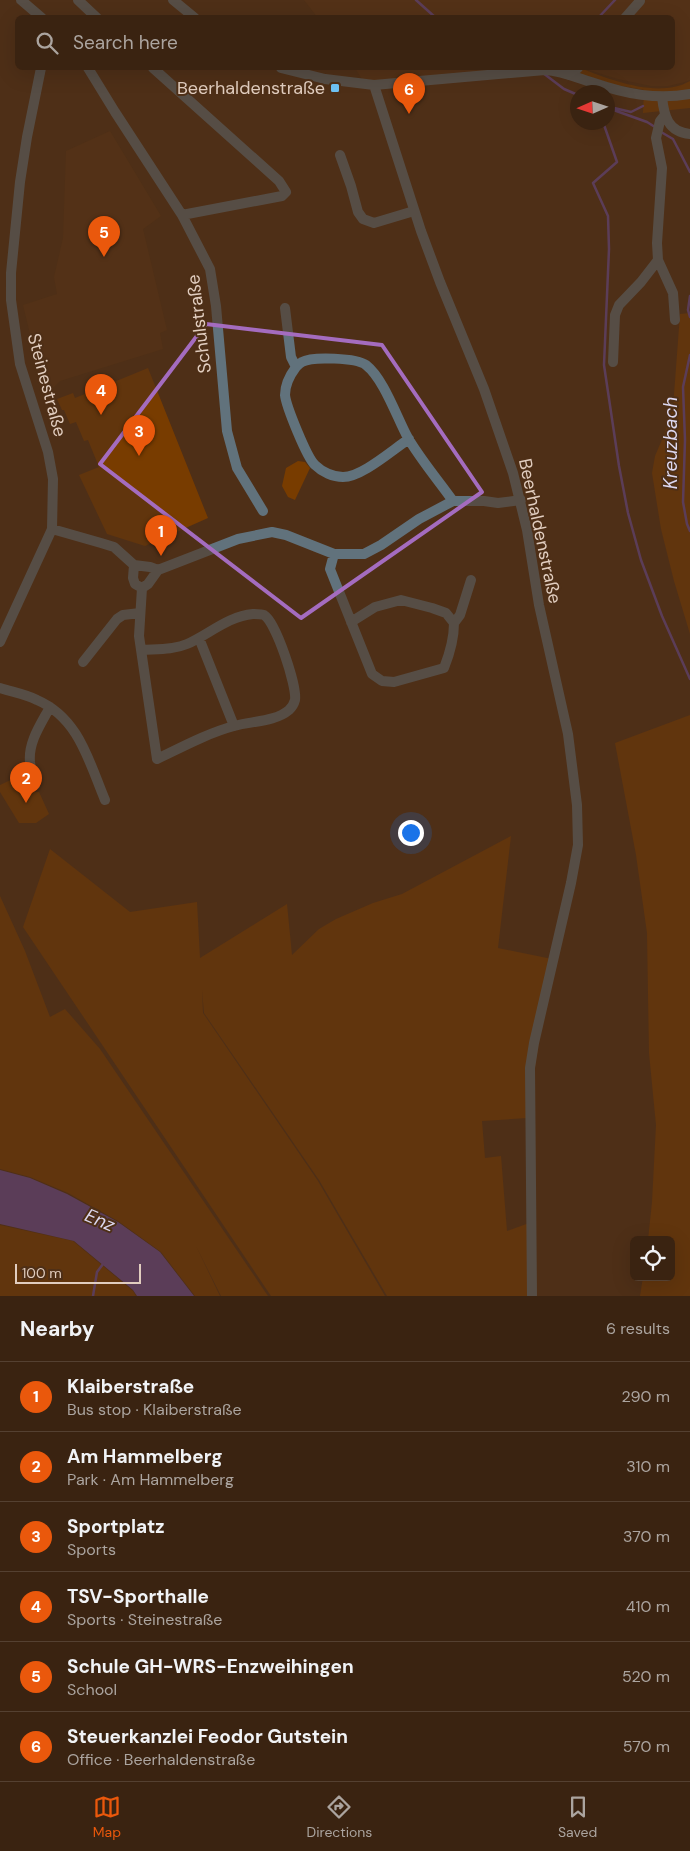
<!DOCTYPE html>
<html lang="en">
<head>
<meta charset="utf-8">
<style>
  body { margin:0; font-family:"DM Sans",sans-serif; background:#452f1f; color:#f1f3f6 }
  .controls { position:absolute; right:15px; bottom:15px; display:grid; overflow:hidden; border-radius:8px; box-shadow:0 5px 20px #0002 }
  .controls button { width:45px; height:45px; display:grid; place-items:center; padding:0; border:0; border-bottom:1px solid #544031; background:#3a2311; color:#f1f3f6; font:25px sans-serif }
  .compass { position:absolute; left:570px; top:85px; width:45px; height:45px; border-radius:50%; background:#3a2311; box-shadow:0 5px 20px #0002; rotate:267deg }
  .scale { position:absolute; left:15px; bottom:12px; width:126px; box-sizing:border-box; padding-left:5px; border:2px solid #e1cdbf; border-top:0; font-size:14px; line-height:18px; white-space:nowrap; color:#e1cdbf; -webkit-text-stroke:4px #4e2f17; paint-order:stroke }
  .you { position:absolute; left:410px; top:832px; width:18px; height:18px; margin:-12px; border:4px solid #fff; border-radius:50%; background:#1a73e8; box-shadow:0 0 0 8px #1a73e833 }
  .badge { display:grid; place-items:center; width:32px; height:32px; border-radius:50%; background:#ea580c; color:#fff; font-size:16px; font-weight:700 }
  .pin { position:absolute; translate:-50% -41px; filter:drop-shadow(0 1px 2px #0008) }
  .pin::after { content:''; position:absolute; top:26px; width:18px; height:15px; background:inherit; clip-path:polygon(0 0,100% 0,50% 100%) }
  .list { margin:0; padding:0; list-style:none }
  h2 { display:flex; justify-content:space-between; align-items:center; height:65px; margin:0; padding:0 20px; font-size:21px }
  h2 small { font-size:16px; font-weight:400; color:#aba49f }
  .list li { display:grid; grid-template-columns:32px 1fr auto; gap:15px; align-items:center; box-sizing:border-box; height:70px; padding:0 20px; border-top:1px solid #544031 }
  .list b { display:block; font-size:19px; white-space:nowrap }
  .list p { margin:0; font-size:16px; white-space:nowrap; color:#aba49f }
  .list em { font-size:16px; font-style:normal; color:#aba49f }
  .icon { flex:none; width:28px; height:28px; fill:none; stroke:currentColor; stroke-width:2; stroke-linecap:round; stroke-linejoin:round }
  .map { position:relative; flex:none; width:690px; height:1296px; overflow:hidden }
  .search { position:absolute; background:#3a2311; box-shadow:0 5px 20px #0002; left:15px; right:15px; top:15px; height:55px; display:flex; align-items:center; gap:12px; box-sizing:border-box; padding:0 18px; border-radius:8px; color:#aba49f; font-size:19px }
  .sheet { height:485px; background:#3a2311 }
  nav { display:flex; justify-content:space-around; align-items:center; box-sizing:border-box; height:70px; border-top:1px solid #544031; background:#3a2311; font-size:14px; color:#aba49f }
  nav a { display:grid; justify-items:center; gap:2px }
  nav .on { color:#ea580c }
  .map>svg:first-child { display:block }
  .built { fill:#593417 }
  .green { fill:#783c00 }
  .water { fill:#6c4ea7 }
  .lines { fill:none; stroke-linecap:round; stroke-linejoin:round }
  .stream { stroke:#6c4ea7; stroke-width:2.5 }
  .minor { stroke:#61727c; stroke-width:10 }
  .tertiary { stroke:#61727c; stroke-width:10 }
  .marked { fill:none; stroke:#a46cbf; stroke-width:4; stroke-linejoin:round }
  .poi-dot { fill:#6ec2f3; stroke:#4e2f17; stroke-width:2 }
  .labels { text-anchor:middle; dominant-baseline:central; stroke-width:4; stroke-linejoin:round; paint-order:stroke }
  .poi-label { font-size:18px; fill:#e1cdbf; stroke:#4e2f17; text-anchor:end }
  .street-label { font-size:18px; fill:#e1cdbf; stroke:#4e2f17 }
  .water-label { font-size:19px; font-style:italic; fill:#dcd7ef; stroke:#4e2f17 }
</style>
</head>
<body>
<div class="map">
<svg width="690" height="1296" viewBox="0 0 690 1296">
  <rect width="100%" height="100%" fill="#4e2f17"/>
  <path class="built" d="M 304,0 L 690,0 L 690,80 L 685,82 L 668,86 L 651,86 L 618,79 L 582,68 L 672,68 L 672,18 L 318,18 Z
    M 355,68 L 526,68 L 365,84 Z
    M 110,131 L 161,216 L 143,229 L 167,330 L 160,333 L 163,349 L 60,381 L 45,396 L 23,305 L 57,294 L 54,277 L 63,238 L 66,151 Z"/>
  <path class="green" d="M 580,68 C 611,80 658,99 690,81 L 690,108 L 643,113 L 644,90 L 616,85 L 576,73 Z
    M 690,313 L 690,634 L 674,581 L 661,529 L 652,473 L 655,456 L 664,435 L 673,408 L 680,314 Z
    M 148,368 L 208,518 L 145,546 L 107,534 L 79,475 L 99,467 L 88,440 L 84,441 L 76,422 L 70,424 L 64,410 L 62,410 L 57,399 L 73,393 L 75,398 Z
    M 298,461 L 305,462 L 310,468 L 295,500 L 288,497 L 282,486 L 286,468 Z
    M 690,715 L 690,1296 L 640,1296 L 643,1277 L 671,1277 L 671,1240 L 648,1240 L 652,1202 L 656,1125 L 649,1053 L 647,933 L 636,855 L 615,743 Z
    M 19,776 L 23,785 L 29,783 L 34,792 L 39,792 L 49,814 L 36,823 L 19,823 L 0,792 L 0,785 Z
    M 511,836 L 498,948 L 552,959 L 527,1118 L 482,1121 L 485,1158 L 501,1156 L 507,1231 L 529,1223 L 529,1296 L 387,1296 L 319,1180 L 204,1013 L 202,990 L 203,1013 L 318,1181 L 385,1296 L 271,1296 L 23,927 L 50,849 L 130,912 L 197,902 L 200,958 L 287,904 L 292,955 L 319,929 L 336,919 L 373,903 L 402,894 Z
    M 0,896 L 25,951 L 50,1017 L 65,1009 L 100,1049 L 268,1296 L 221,1296 L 196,1246 L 220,1296 L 195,1296 L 161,1252 L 118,1221 L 68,1193 L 30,1177 L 0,1169 Z
    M 0,1225 L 73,1241 L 133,1291 L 136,1296 L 0,1296 Z"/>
  <path class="water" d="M 0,1170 L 30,1178 L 67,1194 L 118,1222 L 160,1252 L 194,1296 L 137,1296 L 133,1290 L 74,1241 L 0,1224 Z"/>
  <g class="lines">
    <path class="stream" d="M 416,0 L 436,18
      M 598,18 L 615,0
      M 543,73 L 564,89 L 578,95
      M 608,108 L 647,122 L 655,127
      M 614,108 L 631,112 L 643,106
      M 603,122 L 617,162 L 593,183 L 608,216 L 609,249 L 604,365 L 619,466 L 628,513 L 641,560 L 662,616 L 690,679
      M 661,132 L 673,139 L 690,172
      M 690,296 L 688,310 L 690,317
      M 690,355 L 683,387 L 685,440 L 683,502 L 687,524 L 690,531
      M 93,1296 L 97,1272 L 103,1264"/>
    <path class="minor" d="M 21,0 L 42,18
      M 78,0 L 97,18
      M 625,18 L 640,1 L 639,0
      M 88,68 L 115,112 L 182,215 L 210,269 L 216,306 L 227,431 L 237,468 L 263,511
      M 153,68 L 279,181 L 286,192 L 282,196 L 182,215
      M 570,75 L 578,68
      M 662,97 C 664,116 668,132 690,134
      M 664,116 L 660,121 L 656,138 L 662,168 L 657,243 L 658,260 L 673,293 L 675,320
      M 340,155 L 351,186 L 358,212 L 363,219 L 374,223 L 414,211
      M 285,308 L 291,357 L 296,367 C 298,365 300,363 302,362 C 312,356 357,358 366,365 C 384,379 397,418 408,438 C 421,460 438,480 453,501
      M 613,362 L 615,315 L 619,305 L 641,282 L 658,260
      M 296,367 C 290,375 285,384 285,395 C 286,406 307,458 315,465 C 322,472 333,477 343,477 C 362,477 392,450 409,439
      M 52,529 L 101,543 L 114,547 L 134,565 L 150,567 L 158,570 L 238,539 L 272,532 L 286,535 L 334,554 L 364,554 L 381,545 L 419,519 L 453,501 L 484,501 L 498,503 L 521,500
      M 334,554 L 330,569 L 372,674 L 382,681 L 394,682 L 444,668 C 450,653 454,639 454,623 L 446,613 L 432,608 L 401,600 L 375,607 L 351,622
      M 134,565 L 133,578 L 135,584 L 142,588
      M 454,623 L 460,615 L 471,580
      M 199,638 L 234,726
      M 0,642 L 52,529 L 53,479 L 48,452 L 20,364 L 11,300 L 11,273 L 20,182 L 27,137 L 41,68
      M 142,650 C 157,649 173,650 187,644 C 208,635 228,616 253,614 C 255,614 262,614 264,615 C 276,622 297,686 295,700 C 294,704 292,707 289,710 C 275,722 251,721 234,726 C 208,733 182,747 157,759 L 139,636 L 142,588 L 148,584 L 158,570
      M 83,662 L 117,619 L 123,615 L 140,613
      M 0,688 C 12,692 25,694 37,700 C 79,718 89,762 105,800
      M 35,785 C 33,778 31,770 30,762 C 28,742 41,724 50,707"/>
    <path class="tertiary" d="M 173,0 L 195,18
      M 281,68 L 325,79 L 374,85 L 545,70 C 562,71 578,78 594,83 C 626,94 657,100 690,94
      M 374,85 L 421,231 L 440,282 L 484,389 L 513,473 L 527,530 L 539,605 L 568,734 L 577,805 L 578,845 L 571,883 L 534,1043 L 530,1068 L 532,1296"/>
  </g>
  <path d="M0 0H690V1296H0ZM 206,324 L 382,345 L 482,492 L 301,618 L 100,464 Z" fill="#4e2f17" fill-opacity=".55" fill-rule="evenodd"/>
  <path class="marked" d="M 206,324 L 382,345 L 482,492 L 301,618 L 100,464 Z"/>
  <rect class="poi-dot" x="330" y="83" width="10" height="10" rx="2.5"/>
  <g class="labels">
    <g class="poi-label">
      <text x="325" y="88">Beerhaldenstraße</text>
    </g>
    <g class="street-label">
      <text transform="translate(199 324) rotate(-97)">Schulstraße</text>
      <text transform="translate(47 385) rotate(75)">Steinestraße</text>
      <text transform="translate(540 531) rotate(78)">Beerhaldenstraße</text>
    </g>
    <g class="water-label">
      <text transform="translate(670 443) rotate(-90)">Kreuzbach</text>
      <text transform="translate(100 1220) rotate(23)">Enz</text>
    </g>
  </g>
</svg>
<div class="controls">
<button><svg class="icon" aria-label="locate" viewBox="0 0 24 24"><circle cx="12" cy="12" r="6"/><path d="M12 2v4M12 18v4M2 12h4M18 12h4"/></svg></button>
</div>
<svg class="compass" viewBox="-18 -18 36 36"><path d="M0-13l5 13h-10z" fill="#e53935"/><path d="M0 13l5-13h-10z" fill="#aba49f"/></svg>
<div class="scale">100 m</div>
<div class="you"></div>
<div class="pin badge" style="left:161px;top:556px">1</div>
<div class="pin badge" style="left:26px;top:803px">2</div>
<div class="pin badge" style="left:139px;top:456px">3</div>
<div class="pin badge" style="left:101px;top:415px">4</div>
<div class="pin badge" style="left:104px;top:257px">5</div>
<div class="pin badge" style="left:409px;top:114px">6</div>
<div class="search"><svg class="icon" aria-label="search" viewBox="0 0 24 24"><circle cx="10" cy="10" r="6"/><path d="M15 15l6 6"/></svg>Search here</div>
</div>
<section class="sheet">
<h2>Nearby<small>6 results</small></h2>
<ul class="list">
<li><span class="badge">1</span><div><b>Klaiberstraße</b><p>Bus stop · Klaiberstraße</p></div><em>290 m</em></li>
<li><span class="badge">2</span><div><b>Am Hammelberg</b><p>Park · Am Hammelberg</p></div><em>310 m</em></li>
<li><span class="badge">3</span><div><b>Sportplatz</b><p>Sports</p></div><em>370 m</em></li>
<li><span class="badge">4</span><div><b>TSV-Sporthalle</b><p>Sports · Steinestraße</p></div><em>410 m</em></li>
<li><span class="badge">5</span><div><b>Schule GH-WRS-Enzweihingen</b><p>School</p></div><em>520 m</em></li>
<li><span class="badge">6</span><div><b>Steuerkanzlei Feodor Gutstein</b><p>Office · Beerhaldenstraße</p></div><em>570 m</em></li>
</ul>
</section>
<nav>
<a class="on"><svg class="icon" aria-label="map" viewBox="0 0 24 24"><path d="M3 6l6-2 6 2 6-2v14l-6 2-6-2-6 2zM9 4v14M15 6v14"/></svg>Map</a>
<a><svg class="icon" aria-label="directions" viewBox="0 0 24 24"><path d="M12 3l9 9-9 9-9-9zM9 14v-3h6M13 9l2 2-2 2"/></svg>Directions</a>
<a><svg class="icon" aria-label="saved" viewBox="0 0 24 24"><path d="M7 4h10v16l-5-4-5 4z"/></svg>Saved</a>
</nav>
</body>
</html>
